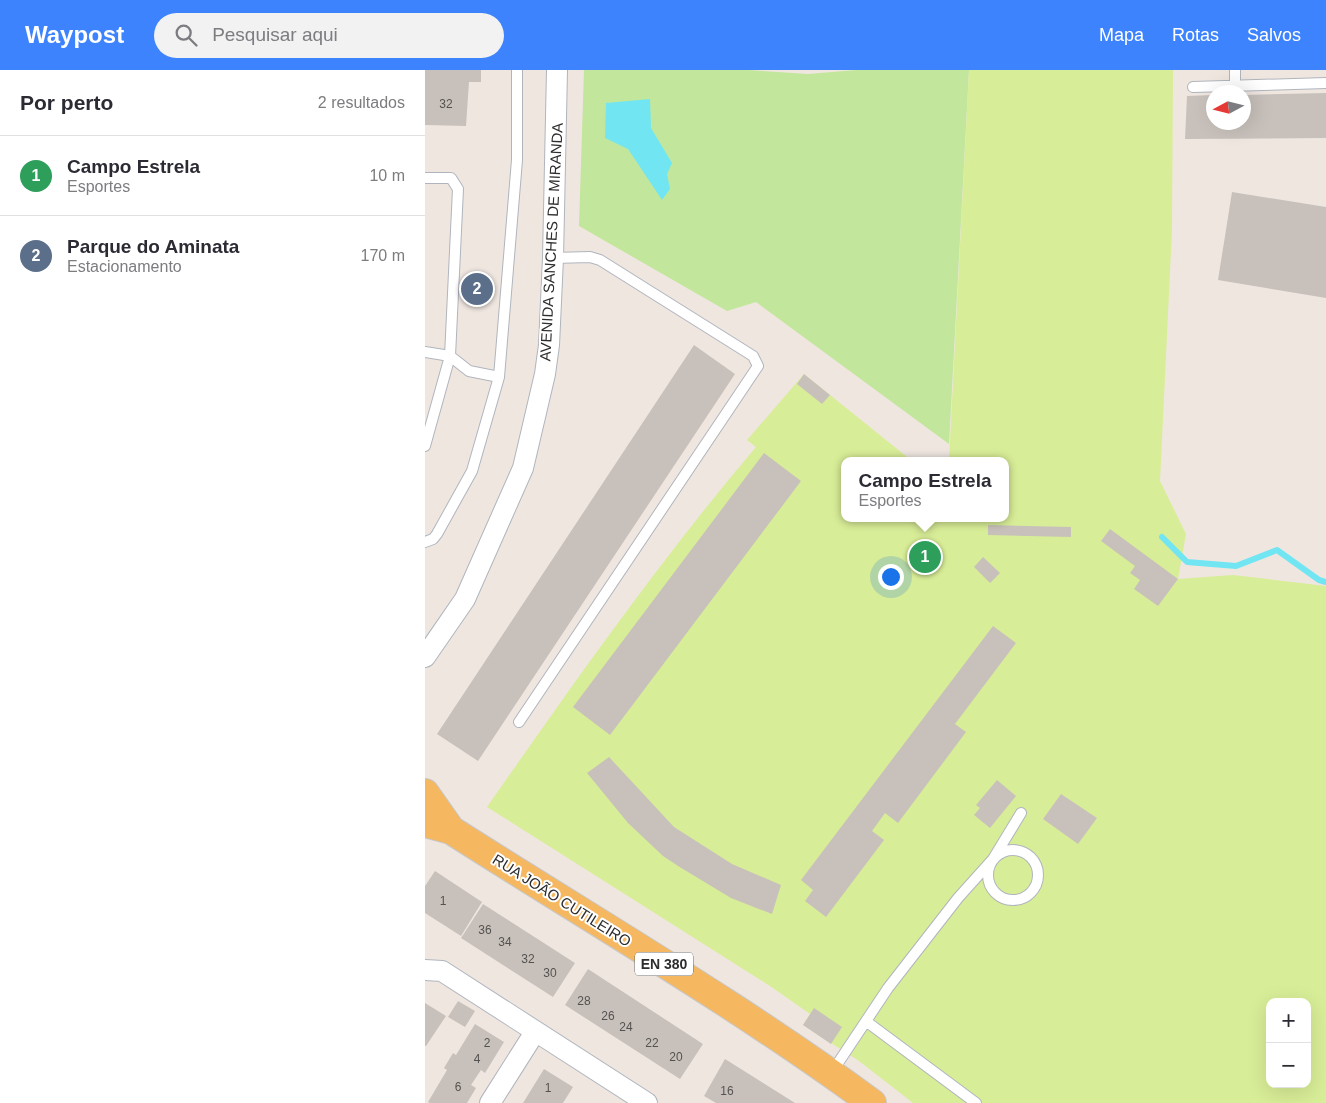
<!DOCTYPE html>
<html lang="pt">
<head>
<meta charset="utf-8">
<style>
  body { margin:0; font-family:Helvetica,sans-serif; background:#f2f2f3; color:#2b2b33 }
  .controls { position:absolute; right:15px; bottom:15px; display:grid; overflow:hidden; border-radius:10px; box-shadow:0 5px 20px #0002 }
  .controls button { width:45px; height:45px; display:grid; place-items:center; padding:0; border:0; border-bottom:1px solid #e1e1e2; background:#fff; color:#2b2b33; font:25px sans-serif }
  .compass { position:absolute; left:781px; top:15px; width:45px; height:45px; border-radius:50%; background:#fff; box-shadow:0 5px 20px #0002; rotate:263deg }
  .you { position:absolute; left:465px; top:506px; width:18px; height:18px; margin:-12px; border:4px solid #fff; border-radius:50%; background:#1a73e8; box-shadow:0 0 0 8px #1a73e833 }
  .badge { display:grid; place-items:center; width:32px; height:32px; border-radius:50%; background:#3d83fe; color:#fff; font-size:16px; font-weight:700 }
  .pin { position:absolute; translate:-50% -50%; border:2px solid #fff; box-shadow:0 1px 5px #0006 }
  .popup { position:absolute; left:416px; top:387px; width:168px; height:65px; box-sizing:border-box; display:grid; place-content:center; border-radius:10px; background:#fff; filter:drop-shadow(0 1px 4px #0005); font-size:16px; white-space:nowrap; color:#7c7c81 }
  .popup b { font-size:19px; color:#2b2b33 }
  .popup::after { content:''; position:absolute; left:50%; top:100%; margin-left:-10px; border:10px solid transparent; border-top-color:#fff }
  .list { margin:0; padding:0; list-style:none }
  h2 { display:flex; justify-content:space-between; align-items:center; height:65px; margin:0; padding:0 20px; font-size:21px }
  h2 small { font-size:16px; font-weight:400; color:#7c7c81 }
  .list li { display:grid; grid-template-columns:32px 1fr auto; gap:15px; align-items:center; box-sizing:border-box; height:80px; padding:0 20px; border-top:1px solid #e1e1e2 }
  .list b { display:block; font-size:19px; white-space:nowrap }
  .list p { margin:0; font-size:16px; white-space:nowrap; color:#7c7c81 }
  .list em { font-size:16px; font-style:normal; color:#7c7c81 }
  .icon { flex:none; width:28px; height:28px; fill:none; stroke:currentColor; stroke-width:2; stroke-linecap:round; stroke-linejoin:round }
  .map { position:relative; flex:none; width:901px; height:1033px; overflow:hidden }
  header { display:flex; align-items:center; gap:30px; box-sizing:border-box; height:70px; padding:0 25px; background:#3d83fe; color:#fff }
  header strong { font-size:24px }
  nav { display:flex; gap:28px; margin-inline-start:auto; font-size:18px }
  .search { width:350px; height:45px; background:#f2f2f3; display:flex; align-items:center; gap:12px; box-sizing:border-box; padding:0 18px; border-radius:28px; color:#7c7c81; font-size:19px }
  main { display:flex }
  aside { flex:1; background:#fff }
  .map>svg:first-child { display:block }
  .green { fill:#c2e69b }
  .pitch { fill:#d8ed97; fill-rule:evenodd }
  .water { fill:#71e6f2 }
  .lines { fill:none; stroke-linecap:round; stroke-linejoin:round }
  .stream { stroke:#71e6f2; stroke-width:6 }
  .building { fill:#c8c1bb }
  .lane-casing { stroke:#b0b5bd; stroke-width:12 }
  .street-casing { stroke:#b0b5bd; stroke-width:22 }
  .primary-casing { stroke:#c8c8c8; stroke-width:30 }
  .lane { stroke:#fff; stroke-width:10 }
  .street { stroke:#fff; stroke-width:20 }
  .primary { stroke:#f5b75f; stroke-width:28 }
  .labels { text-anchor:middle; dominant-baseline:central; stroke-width:4; stroke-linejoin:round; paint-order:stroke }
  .number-label { font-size:12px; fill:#545250 }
  .shield { fill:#fff; stroke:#6c6c6c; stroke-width:1 }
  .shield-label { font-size:14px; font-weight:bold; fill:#2d2d2d }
  .street-label { font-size:15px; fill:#2d2d2d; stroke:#fff }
</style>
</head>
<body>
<header>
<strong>Waypost</strong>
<div class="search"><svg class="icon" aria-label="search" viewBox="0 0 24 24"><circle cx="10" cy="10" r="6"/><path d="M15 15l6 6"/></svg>Pesquisar aqui</div>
<nav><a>Mapa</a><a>Rotas</a><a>Salvos</a></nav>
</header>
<main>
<aside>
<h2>Por perto<small>2 resultados</small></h2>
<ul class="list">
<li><span class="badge" style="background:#2e9e5b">1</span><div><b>Campo Estrela</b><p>Esportes</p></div><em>10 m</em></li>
<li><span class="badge" style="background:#5c6f8a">2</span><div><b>Parque do Aminata</b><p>Estacionamento</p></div><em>170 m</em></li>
</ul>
</aside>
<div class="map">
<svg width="901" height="1033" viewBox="0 0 901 1033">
  <rect width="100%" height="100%" fill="#efe6e0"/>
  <path class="green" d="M 159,0 L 324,0 L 383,4 L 431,0 L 544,0 L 524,374 L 331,232 L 302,241 L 154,156 Z"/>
  <path class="pitch" d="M 544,0 L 748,0 L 747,160 L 735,411 L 761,464 L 753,509 L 808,505 L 901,516 L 901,1033 L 488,1033 L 434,991 L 378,955 L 385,944 L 345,916 L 62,737 C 148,614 234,491 331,377 L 322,370 L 379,304 L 487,391 L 420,391 L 420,448 L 580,448 L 580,391 L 524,391 ZM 845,932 L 882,932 L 882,1014 L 845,1014 Z"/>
  <path class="water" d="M 225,29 L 226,58 L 247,93 L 242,104 L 245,119 L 237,130 L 203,79 L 180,68 L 181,33 Z"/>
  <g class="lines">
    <path class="stream" d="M 737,467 L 762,492 L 811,496 L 852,480 L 894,510 L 901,512"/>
  </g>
  <path class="building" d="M 0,0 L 56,0 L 56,12 L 44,12 L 41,56 L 0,55 Z
    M 901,23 L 901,68 L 760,69 L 762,26 L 788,25 L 788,52 L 818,52 L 818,25 Z
    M 807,122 L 901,137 L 901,228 L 793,210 Z
    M 269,275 L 310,304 L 53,691 L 12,664 Z
    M 379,304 L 405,325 L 397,334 L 372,314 Z
    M 339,383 L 376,411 L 185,665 L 148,637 Z
    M 563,455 L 646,457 L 646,467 L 563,465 Z
    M 685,459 L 753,509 L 733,536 L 709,519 L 715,510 L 705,503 L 710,496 L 676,471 Z
    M 558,487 L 575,503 L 565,513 L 549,497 Z
    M 568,556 L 591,573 L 530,654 L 541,662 L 473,753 L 460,743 L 447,761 L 459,770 L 401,847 L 380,831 L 388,820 L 376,810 Z
    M 184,687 L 249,757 L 307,794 L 356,815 L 347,844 L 306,828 L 253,796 L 238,786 L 203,753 L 162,703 Z
    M 572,710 L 591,726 L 565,758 L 549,745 L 555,738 L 551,735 Z
    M 636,724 L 672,748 L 653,774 L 618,749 Z
    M 10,801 L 57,832 L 36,866 L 0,843 L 0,816 Z
    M 58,834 L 150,893 L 128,927 L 36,868 Z
    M 163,899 L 278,974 L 255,1009 L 140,935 Z
    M 33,931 L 50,941 L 40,957 L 23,947 Z
    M 0,933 L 21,946 L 1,976 L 0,976 Z
    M 389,938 L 417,957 L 406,974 L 378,955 Z
    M 50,954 L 79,972 L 60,1003 L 56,1000 L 46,1015 L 51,1018 L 42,1033 L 5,1033 L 3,1032 L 22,1000 L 19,998 L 28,983 L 31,985 Z
    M 300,989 L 370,1033 L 291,1033 L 279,1026 Z
    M 119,999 L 148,1017 L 138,1033 L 98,1033 Z"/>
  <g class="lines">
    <g class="lane-casing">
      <path id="lane" d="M 810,0 L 810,16
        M 768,17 L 901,13
        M 0,108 L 26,108 L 33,119 L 25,286 L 0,376
        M 0,282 L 25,286 L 44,301 L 74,307
        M 0,472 L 8,469 L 12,464 L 47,401 L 74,307 L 92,90 L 92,0
        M 94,652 L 333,296 L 328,286 L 175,190 L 165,187 L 128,188
        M563 805a25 25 0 1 1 50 0a25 25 0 1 1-50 0Z
        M 442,952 L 551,1033
        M 407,1002 L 463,918 L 533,828 L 568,789 L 596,743"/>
    </g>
    <g class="street-casing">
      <path id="street" d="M 0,587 L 40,529 L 98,398 L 120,304 L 124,275 L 128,188 L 132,0
        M 0,900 L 17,901 L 222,1033
        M 65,1033 L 110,962"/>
    </g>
    <g class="primary-casing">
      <path id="primary" d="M 0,723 L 26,760
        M 0,753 L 26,760 C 167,850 312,934 447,1033"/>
    </g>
    <use href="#lane" class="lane"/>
    <use href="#street" class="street"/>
    <use href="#primary" class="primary"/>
  </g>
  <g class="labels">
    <g class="number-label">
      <text x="21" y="34">32</text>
      <text x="18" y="831">1</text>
      <text x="60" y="860">36</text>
      <text x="80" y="872">34</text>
      <text x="103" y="889">32</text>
      <text x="125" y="903">30</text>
      <text x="159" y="931">28</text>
      <text x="183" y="946">26</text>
      <text x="201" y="957">24</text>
      <text x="62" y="973">2</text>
      <text x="227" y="973">22</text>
      <text x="251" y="987">20</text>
      <text x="52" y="989">4</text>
      <text x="33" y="1017">6</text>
      <text x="123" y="1018">1</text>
      <text x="302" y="1021">16</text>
    </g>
    <rect class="shield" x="210" y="882.5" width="58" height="23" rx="4"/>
    <g class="shield-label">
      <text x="239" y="894">EN 380</text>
    </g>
    <g class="street-label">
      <text transform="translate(126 172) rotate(-87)">AVENIDA SANCHES DE MIRANDA</text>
      <text transform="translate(137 830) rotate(32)">RUA JOÃO CUTILEIRO</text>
    </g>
  </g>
</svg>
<div class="controls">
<button>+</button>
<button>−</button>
</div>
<svg class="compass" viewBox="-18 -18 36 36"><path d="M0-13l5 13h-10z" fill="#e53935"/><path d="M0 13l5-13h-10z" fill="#7c7c81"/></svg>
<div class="you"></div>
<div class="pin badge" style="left:500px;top:487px;background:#2e9e5b">1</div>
<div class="popup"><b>Campo Estrela</b>Esportes</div>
<div class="pin badge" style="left:52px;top:219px;background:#5c6f8a">2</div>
</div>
</main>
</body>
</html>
